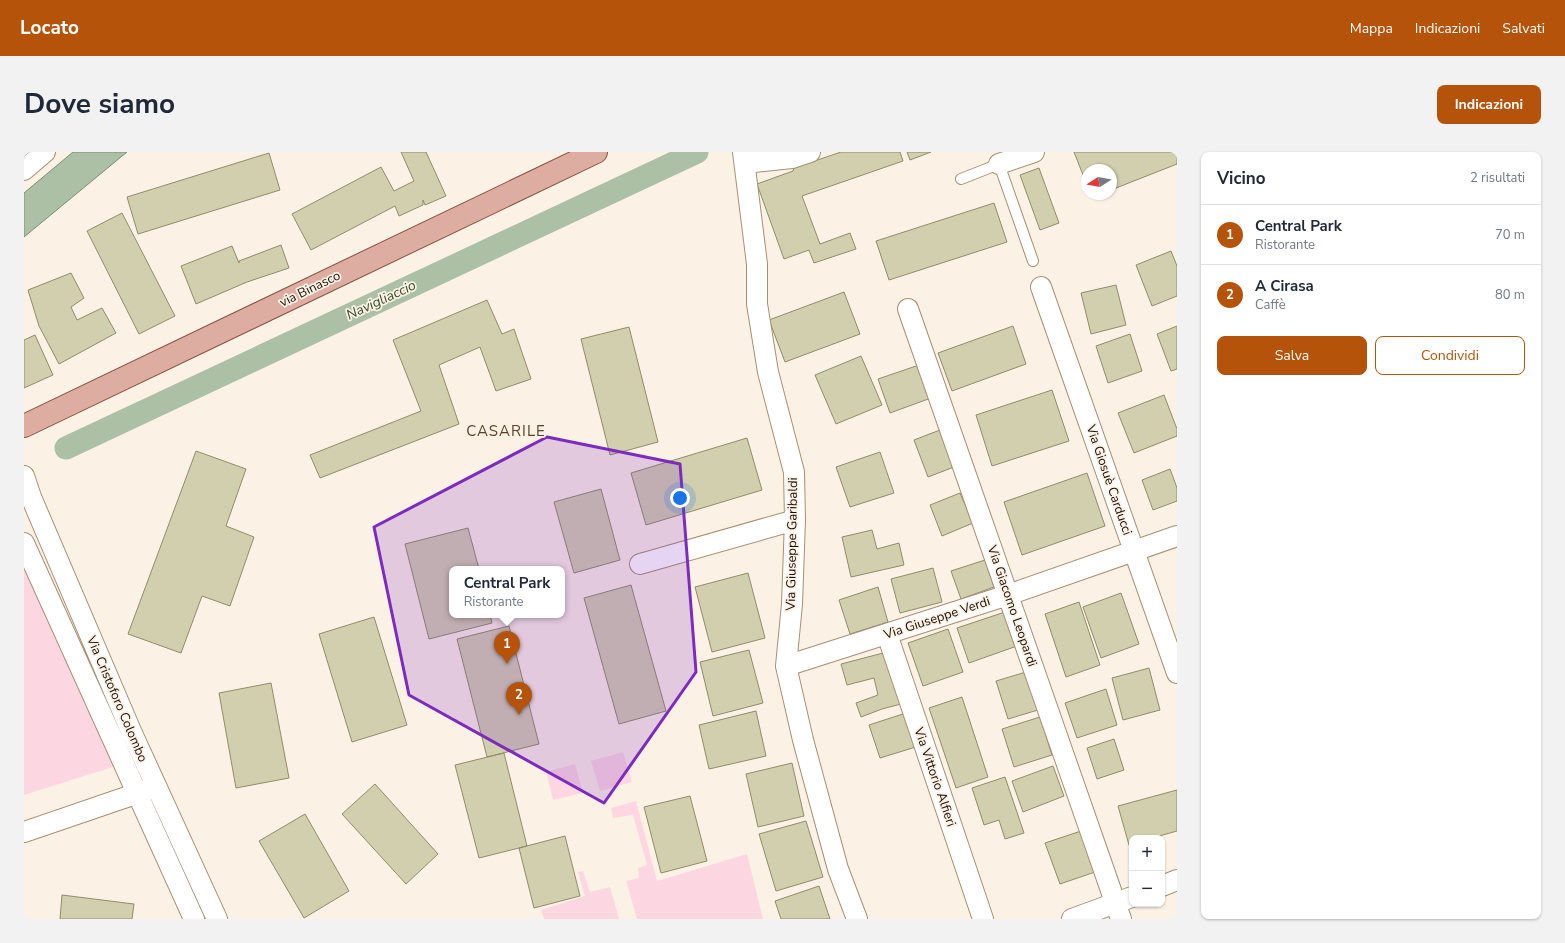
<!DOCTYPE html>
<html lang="it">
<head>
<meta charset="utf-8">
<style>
  body { margin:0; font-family:"Nunito Sans",sans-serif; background:#f2f2f3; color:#1f2937 }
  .controls { position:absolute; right:12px; bottom:12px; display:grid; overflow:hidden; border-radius:8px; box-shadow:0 1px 3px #0004 }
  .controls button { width:36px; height:36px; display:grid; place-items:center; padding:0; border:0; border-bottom:1px solid #e0e1e3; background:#fff; color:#1f2937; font:20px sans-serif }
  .compass { position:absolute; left:1057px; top:12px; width:36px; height:36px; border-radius:50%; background:#fff; box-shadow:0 1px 3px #0004; rotate:259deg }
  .you { position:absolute; left:656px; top:346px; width:14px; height:14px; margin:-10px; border:3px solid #fff; border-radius:50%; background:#1a73e8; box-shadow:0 0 0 6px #1a73e833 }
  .badge { display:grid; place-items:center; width:26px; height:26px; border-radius:50%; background:#b45309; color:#fff; font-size:13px; font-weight:700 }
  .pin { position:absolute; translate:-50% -33px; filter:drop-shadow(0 1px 2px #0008) }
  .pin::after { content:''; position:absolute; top:21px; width:14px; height:12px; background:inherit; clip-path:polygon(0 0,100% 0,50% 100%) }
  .popup { position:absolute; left:425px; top:414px; width:116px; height:52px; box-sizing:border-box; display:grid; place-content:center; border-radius:8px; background:#fff; filter:drop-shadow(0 1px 3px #0005); font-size:13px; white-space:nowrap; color:#747a83 }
  .popup b { font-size:15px; color:#1f2937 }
  .popup::after { content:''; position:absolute; left:50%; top:100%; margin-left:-8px; border:8px solid transparent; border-top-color:#fff }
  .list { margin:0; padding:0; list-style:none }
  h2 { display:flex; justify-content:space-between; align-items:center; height:52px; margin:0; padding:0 16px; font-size:17px }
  h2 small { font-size:13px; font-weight:400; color:#747a83 }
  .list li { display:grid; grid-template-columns:26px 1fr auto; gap:12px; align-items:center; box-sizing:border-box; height:60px; padding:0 16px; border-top:1px solid #e0e1e3 }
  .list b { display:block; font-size:15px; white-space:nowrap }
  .list p { margin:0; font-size:13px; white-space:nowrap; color:#747a83 }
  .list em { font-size:13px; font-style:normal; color:#747a83 }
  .actions { display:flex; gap:8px; padding:12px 16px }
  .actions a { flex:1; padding:9px 0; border:1px solid #b45309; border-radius:8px; text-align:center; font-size:14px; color:#b45309 }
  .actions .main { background:#b45309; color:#fff }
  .map { position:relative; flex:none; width:1153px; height:767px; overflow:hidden; border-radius:8px }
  header { display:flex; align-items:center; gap:24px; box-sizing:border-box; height:56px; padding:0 20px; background:#b45309; color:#fff }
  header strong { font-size:19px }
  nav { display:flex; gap:22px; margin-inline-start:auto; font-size:14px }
  .intro { display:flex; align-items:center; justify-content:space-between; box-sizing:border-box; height:96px; padding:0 24px }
  h1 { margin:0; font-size:28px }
  .button { padding:10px 18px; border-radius:8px; background:#b45309; color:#fff; font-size:14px; font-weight:700 }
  main { display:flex; gap:24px; padding:0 24px }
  aside { flex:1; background:#fff; border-radius:8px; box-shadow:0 1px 3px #0004 }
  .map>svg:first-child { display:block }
  .green { fill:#fcd7e1 }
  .water { fill:#acc0a5; stroke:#7f8b75 }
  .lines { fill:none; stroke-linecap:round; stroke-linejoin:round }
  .canal { stroke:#acc0a5; stroke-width:23 }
  .building { fill:#d2cfaf; stroke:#908c69 }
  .lane-casing { stroke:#a88f73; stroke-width:12 }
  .street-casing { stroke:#a88f73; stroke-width:22 }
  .primary-casing { stroke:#895242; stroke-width:24 }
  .lane { stroke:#fff; stroke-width:10 }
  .street { stroke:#fff; stroke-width:20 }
  .primary { stroke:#ddada1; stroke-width:22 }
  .marked { fill:#7b2cbf; fill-opacity:0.2; stroke:#7b2cbf; stroke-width:3; stroke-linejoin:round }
  .labels { text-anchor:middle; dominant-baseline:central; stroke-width:3.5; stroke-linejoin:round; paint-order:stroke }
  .street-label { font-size:13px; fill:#170e05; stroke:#fcf1e5 }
  .water-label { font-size:14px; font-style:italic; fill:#335027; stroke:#fcf1e5 }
  .quarter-label { font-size:15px; letter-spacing:1px; fill:#584128; stroke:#fcf1e5 }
</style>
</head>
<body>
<header>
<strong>Locato</strong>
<nav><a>Mappa</a><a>Indicazioni</a><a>Salvati</a></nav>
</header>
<div class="intro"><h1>Dove siamo</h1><a class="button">Indicazioni</a></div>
<main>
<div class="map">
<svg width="1153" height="767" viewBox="0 0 1153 767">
  <rect width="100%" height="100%" fill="#fcf1e5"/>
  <path class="green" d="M 0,409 L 92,614 L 0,643 Z
    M 599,600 L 608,630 L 576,639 L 567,609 Z
    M 551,612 L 559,641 L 529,648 L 522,620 Z
    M 612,649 L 633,729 L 723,702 L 739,767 L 613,767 L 602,729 L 615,726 L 614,716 L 623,713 L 609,663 L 589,666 L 587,656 Z
    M 559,719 L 566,740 L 586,735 L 595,767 L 520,767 L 517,758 L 561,744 L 554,720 Z"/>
  <path class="water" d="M 49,0 L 103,0 L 0,85 L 0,41 Z"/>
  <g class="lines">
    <path class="canal" d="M 42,296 L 673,0"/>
  </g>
  <path class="building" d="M 377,0 L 402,0 L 422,44 L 401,53 L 399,48 L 399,53 L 375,64 L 371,54 L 287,98 L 268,62 L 357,15 L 370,39 L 390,29 Z
    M 817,0 L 876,0 L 879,9 L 778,44 L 796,92 L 826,81 L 832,97 L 790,111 L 785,98 L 760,107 L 733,32 L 769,19 L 770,16 Z
    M 883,0 L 907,0 L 886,8 Z
    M 1050,0 L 1153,0 L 1153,12 L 1087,38 L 1087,18 L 1063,18 L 1063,33 Z
    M 245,1 L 256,38 L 114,82 L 103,45 Z
    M 1015,16 L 1035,71 L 1016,78 L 996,23 Z
    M 970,51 L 983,90 L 865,128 L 852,89 Z
    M 98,61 L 151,164 L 115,182 L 63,79 Z
    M 257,93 L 265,116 L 223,130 L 172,152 L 157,114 L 208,94 L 215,111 L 215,109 Z
    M 1147,99 L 1153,114 L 1153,144 L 1128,154 L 1112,113 Z
    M 47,121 L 60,146 L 47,155 L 53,168 L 78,156 L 92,181 L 35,212 L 15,174 L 4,138 Z
    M 1092,133 L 1102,173 L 1067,182 L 1057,141 Z
    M 820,140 L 836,182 L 761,210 L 745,168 Z
    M 463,148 L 478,182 L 490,177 L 507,227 L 472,239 L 456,195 L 415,213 L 435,272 L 296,326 L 286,303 L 397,259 L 369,188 Z
    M 989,174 L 1002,212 L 928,239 L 914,201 Z
    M 1153,174 L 1153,217 L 1147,219 L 1133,182 Z
    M 605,175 L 634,290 L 586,303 L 557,187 Z
    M 1106,182 L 1118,219 L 1084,231 L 1072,194 Z
    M 11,183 L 29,223 L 0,236 L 0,188 Z
    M 837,204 L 858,253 L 812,272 L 791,223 Z
    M 895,213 L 907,246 L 866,261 L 854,227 Z
    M 1028,238 L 1045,289 L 968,314 L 952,263 Z
    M 1140,243 L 1153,277 L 1153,284 L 1110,301 L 1094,261 Z
    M 916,278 L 930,315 L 904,325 L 890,288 Z
    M 723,286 L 738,338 L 622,373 L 607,321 Z
    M 172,299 L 222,317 L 202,374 L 230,385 L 206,454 L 178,444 L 157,501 L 104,482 Z
    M 856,300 L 870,341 L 826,355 L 812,315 Z
    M 1146,317 L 1153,336 L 1153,349 L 1129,358 L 1118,328 Z
    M 1063,321 L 1081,374 L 998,403 L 980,350 Z
    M 577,337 L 596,408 L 550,421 L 530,350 Z
    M 936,341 L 949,371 L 918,384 L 906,353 Z
    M 444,376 L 455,417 L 428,417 L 428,463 L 466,463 L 468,471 L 405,487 L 381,392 Z
    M 848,378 L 853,397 L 875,391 L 880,413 L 827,425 L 818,385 Z
    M 961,408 L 970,435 L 937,447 L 927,419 Z
    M 909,416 L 918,450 L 876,461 L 867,427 Z
    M 724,421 L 741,486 L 688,500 L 671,435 Z
    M 607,433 L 642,559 L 595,572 L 560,446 Z
    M 854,435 L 864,470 L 826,482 L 815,448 Z
    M 1097,441 L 1115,492 L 1077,506 L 1059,455 Z
    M 1055,450 L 1076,513 L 1042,525 L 1021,462 Z
    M 981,460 L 993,494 L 945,511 L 933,476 Z
    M 350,465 L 383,573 L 328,590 L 295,482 Z
    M 485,474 L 515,592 L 463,605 L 433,487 Z
    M 924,477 L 939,520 L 899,534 L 884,491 Z
    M 725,498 L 739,551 L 689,564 L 676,510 Z
    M 863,500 L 877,552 L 858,557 L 837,565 L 832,551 L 854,543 L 850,526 L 823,533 L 817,512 Z
    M 1125,516 L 1136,558 L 1099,568 L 1088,526 Z
    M 1002,520 L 1014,558 L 984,567 L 972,529 Z
    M 247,531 L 265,626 L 212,636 L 195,541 Z
    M 1082,537 L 1093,573 L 1053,586 L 1041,551 Z
    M 938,545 L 964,625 L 932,636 L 905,556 Z
    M 732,559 L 742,604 L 685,617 L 675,573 Z
    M 885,560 L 895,594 L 856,606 L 845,573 Z
    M 1016,565 L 1028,603 L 990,615 L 978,577 Z
    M 1090,587 L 1100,618 L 1073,627 L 1063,596 Z
    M 480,601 L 503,694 L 455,706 L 431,613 Z
    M 768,611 L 780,664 L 734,675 L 722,622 Z
    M 1029,614 L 1040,644 L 999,660 L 988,629 Z
    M 981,625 L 1000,681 L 981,687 L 975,668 L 960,673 L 948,636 Z
    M 351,632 L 414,702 L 382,732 L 318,662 Z
    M 1153,638 L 1153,679 L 1128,686 L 1108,686 L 1108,692 L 1105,693 L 1094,654 Z
    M 666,644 L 683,709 L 637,721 L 620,655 Z
    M 281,662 L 325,739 L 280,766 L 235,689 Z
    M 782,669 L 799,725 L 752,739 L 735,682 Z
    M 1060,678 L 1074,719 L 1036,732 L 1021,691 Z
    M 541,684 L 556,744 L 510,756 L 495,696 Z
    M 795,734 L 806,767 L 757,767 L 751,749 Z
    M 38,743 L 110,752 L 108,767 L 36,767 Z"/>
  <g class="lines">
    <g class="lane-casing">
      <path id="lane" d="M 937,27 L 975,12 L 1009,109"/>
    </g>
    <g class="street-casing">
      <path id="street" d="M 719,0 L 733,112 L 733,152 L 744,220 L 770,320 L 771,368 L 768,452 L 762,514 L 779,588 L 814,717 L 833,767
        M 721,11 L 768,6 L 786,0
        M 975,12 L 1010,0
        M 0,18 L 21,0
        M 1017,135 L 1153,521
        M 884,157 L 1097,767
        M 0,324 L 7,345 L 107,579 L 193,767
        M 0,391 L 170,767
        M 616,412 L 771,368
        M 863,482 L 959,767
        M 762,514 L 984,443 L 1153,384
        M 0,680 L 126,637
        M 1138,734 L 1153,728
        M 1048,767 L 1108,745"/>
    </g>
    <g class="primary-casing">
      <path id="primary" d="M 0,274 L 572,0"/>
    </g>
    <use href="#lane" class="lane"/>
    <use href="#street" class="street"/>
    <use href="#primary" class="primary"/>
  </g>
  <path class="marked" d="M 523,285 L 656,312 L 672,520 L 580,651 L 385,543 L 350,375 Z"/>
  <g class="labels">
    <g class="street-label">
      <text transform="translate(286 137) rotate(-26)">via Binasco</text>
      <text transform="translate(1085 328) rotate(71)">Via Giosuè Carducci</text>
      <text transform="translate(768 392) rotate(-89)">Via Giuseppe Garibaldi</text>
      <text transform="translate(988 454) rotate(71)">Via Giacomo Leopardi</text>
      <text transform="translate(913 466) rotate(-18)">Via Giuseppe Verdi</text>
      <text transform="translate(93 547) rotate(67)">Via Cristoforo Colombo</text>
      <text transform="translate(911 625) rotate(71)">Via Vittorio Alfieri</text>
    </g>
    <g class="water-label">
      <text transform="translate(357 148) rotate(-25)">Navigliaccio</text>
    </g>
    <g class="quarter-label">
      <text x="482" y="279">CASARILE</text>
    </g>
  </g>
</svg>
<div class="controls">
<button>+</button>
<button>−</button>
</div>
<svg class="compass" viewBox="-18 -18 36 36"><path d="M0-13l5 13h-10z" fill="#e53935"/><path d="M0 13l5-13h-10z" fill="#747a83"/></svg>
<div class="you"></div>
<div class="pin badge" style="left:483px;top:512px">1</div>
<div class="popup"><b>Central Park</b>Ristorante</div>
<div class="pin badge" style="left:495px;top:563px">2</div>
</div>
<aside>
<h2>Vicino<small>2 risultati</small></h2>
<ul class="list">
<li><span class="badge">1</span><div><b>Central Park</b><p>Ristorante</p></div><em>70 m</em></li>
<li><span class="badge">2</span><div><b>A Cirasa</b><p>Caffè</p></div><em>80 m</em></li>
</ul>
<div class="actions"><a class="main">Salva</a><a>Condividi</a></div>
</aside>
</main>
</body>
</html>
